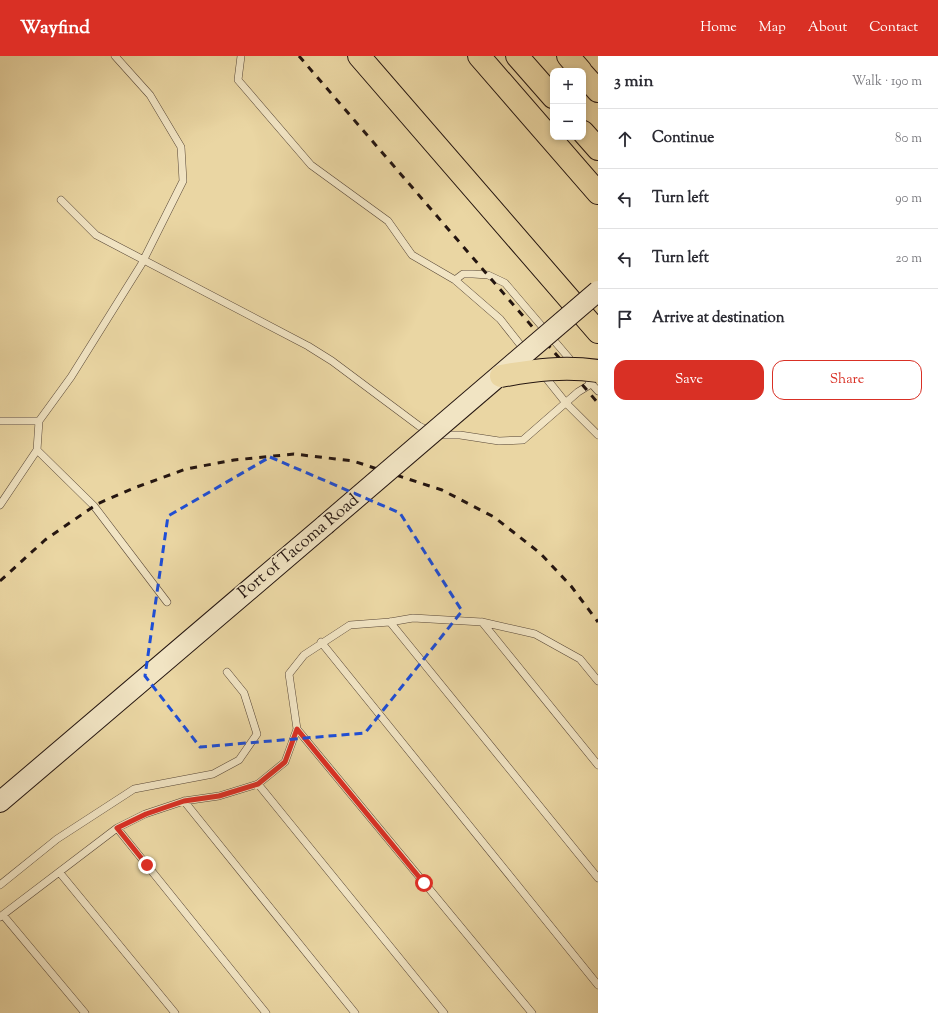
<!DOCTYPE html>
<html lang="en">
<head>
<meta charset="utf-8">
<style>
  body { margin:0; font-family:"Sorts Mill Goudy",serif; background:#f2f2f3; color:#2b2b33 }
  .controls { position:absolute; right:12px; top:12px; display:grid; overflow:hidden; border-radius:8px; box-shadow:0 2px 6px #0003 }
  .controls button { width:36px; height:36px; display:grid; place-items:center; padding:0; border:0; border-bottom:1px solid #e1e1e2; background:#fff; color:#2b2b33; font:20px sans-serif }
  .stop { position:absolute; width:12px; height:12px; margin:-9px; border:3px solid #d93025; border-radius:50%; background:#fff }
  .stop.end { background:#d93025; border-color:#fff; box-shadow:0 1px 4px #0008 }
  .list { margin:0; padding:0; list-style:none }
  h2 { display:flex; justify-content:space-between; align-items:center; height:52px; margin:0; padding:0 16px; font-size:17px }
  h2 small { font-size:13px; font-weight:400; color:#7c7c81 }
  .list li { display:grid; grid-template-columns:26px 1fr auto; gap:12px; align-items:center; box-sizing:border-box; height:60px; padding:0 16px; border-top:1px solid #e1e1e2 }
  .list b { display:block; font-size:15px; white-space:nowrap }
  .list em { font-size:13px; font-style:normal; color:#7c7c81 }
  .actions { display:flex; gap:8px; padding:12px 16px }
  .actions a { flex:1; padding:9px 0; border:1px solid #d93025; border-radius:12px; text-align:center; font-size:14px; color:#d93025 }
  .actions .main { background:#d93025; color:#fff }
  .icon { flex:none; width:22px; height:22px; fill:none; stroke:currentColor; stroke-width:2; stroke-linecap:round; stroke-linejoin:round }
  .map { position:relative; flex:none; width:598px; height:957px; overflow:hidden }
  header { display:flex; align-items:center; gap:24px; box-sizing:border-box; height:56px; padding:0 20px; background:#d93025; color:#fff }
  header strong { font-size:19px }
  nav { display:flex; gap:22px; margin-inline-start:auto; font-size:14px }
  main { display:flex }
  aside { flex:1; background:#fff }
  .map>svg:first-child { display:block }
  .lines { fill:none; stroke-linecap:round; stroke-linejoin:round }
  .service-casing { stroke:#564535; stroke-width:8 }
  .secondary-casing { stroke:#241510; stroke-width:22 }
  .trunk-casing { stroke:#241510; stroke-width:24 }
  .service { stroke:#f1e4c3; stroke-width:7 }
  .secondary { stroke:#f1e4c3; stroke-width:20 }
  .trunk { stroke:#ead6a3; stroke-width:22 }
  .rail { stroke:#241510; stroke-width:3; stroke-dasharray:7 7; stroke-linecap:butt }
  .secondary-bridge-casing { stroke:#241510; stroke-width:22; stroke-linecap:butt }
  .trunk-bridge-casing { stroke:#241510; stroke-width:24; stroke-linecap:butt }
  .secondary-bridge { stroke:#f1e4c3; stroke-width:20 }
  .trunk-bridge { stroke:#ead6a3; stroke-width:22 }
  .route { stroke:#d93025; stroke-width:5 }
  .marked { fill:none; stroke:#1d4ed8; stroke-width:3; stroke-dasharray:8 5; stroke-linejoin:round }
  .labels { text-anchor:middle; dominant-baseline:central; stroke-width:3.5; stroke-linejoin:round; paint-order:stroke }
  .street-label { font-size:17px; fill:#241510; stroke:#f1e4c3 }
</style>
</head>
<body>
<header>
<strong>Wayfind</strong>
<nav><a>Home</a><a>Map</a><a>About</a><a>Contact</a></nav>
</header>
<main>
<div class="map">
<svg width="598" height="957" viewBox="0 0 598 957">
  <rect width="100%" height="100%" fill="#ead6a3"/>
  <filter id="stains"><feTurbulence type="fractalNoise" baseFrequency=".005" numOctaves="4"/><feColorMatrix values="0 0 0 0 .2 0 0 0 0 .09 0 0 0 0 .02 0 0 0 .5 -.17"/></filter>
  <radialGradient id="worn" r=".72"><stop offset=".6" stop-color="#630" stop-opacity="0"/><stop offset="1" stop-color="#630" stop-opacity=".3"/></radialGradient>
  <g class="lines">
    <g class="service-casing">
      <path id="service" d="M 241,0 L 238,24 L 311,109 L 388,165 L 412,199 L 455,224 L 500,263 L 526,296
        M 61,144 L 96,179 L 308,290 L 332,305 L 419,370 L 437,379 L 460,379 L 499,385 L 523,384 L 578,336 L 591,328
        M 455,224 L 463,218 L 473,218 L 488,219 L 505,227 L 574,308
        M 542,317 L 566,347 L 598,379
        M 589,325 L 598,335
        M 0,365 L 39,365
        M 37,394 L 94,450 L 167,546
        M 0,449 L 37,394 L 39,365 L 71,321 L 141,209 L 183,125 L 181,91 L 150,39 L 115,0
        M 390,566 L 598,822
        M 482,566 L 598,709
        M 321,586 L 598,929
        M 297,673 L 532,957
        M 258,728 L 444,957
        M 184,745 L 355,957
        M 117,772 L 266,957
        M 60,817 L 175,957
        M 0,829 L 57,783 L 134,733 L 213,718 L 239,704 L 257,678 L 244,637 L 227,616
        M 3,859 L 85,957
        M 0,861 L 117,772 L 145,758 L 184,745 L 219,740 L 258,728 L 285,706 L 297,673 L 289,618 L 304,599 L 350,569 L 390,566 L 413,562 L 482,566 L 535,578 L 580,603 L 598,625"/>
    </g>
    <g class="secondary-casing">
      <path id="secondary" d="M 0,746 L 325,469"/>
    </g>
    <g class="trunk-casing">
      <path id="trunk" d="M 359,0 L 598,276
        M 479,0 L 598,137
        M 517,0 L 553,41
        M 568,0 L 581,15
        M 583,18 L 598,35
        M 583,76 L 598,93"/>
    </g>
    <use href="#service" class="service"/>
    <use href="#secondary" class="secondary"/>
    <use href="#trunk" class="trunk"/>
    <path class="rail" d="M 299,0 L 598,347
      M 0,525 L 45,484 L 97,448 L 134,432 L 186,413 L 234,404 L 294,398 L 353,405 L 442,434 L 494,461 L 540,497 L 571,530 L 598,566"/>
    <g class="secondary-bridge-casing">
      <path id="secondary-bridge" d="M 325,469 L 598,235"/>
    </g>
    <g class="trunk-bridge-casing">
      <path id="trunk-bridge" d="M 501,320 C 534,314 565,310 598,315"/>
    </g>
    <use href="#secondary-bridge" class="secondary-bridge"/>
    <use href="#trunk-bridge" class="trunk-bridge"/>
  </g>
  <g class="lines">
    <path class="route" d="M 147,809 L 117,772 L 146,758 L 184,745 L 219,740 L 258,728 L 285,706 L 297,673 L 424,827"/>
  </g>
  <path class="marked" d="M 270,401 L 400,457 L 462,555 L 365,677 L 200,691 L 145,620 L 168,460 Z"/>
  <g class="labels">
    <g class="street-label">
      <text transform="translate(299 491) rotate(-40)">Port of Tacoma Road</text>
    </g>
  </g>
  <rect width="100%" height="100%" filter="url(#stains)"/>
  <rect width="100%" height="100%" fill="url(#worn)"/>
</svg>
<div class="controls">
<button>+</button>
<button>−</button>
</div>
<div class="stop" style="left:424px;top:827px"></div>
<div class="stop end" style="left:147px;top:809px"></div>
</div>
<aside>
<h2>3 min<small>Walk · 190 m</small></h2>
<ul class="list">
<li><svg class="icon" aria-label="ahead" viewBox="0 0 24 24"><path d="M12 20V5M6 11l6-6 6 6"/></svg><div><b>Continue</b></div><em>80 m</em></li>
<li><svg class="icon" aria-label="left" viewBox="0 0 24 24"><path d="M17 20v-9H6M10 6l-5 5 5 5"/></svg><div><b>Turn left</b></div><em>90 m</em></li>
<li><svg class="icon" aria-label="left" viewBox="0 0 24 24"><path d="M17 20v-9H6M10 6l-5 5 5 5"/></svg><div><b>Turn left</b></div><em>20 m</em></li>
<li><svg class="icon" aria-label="arrive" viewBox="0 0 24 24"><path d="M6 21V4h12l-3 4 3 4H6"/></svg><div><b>Arrive at destination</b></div></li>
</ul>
<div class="actions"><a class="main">Save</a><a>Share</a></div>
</aside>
</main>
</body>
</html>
